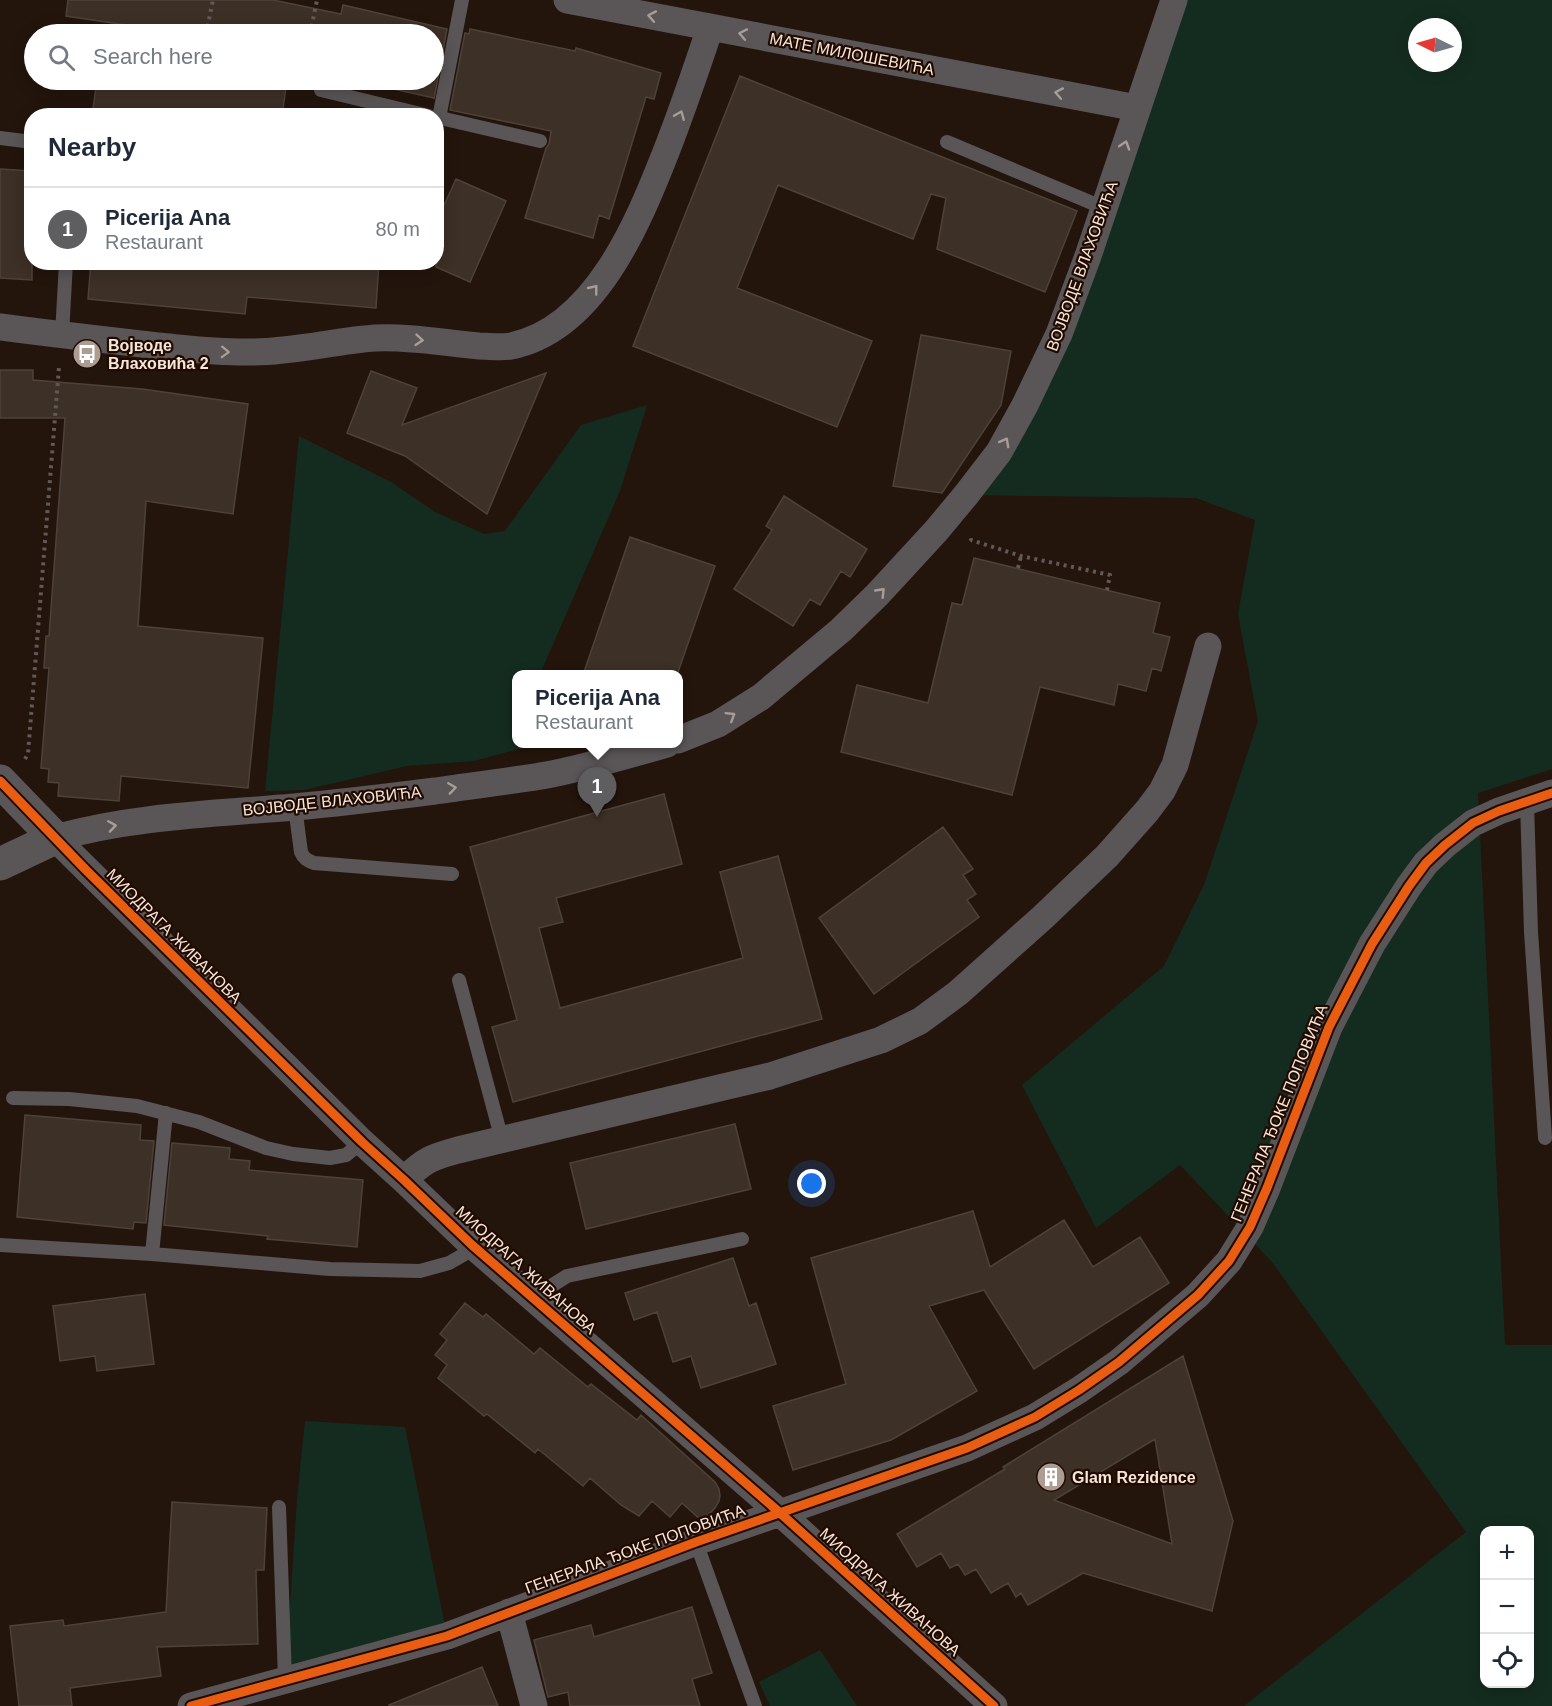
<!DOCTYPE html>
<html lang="en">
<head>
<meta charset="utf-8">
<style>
  body { margin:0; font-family:Arial,sans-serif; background:#f6f6f7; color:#1f2937 }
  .controls { position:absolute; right:18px; bottom:18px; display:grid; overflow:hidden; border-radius:12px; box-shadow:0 3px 15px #0003 }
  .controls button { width:54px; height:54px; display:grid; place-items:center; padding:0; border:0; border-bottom:2px solid #e0e1e3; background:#fff; color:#1f2937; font:30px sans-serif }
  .compass { position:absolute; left:1408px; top:18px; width:54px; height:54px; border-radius:50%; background:#fff; box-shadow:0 3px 15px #0003; rotate:275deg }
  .you { position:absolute; left:812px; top:1184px; width:21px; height:21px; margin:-15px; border:4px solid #fff; border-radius:50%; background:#1a73e8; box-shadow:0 0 0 9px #1a73e833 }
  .badge { display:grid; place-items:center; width:39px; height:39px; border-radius:50%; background:#5e5d60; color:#fff; font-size:20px; font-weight:700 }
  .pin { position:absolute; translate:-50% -50px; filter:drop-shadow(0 2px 3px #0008) }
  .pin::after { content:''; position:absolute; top:32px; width:21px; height:18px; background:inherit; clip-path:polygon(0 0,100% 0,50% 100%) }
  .popup { position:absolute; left:512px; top:670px; width:171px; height:78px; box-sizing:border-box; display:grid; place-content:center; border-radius:12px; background:#fff; filter:drop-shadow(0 2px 4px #0005); font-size:20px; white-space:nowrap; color:#747a83 }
  .popup b { font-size:22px; color:#1f2937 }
  .popup::after { content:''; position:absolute; left:50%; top:100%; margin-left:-12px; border:12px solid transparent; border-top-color:#fff }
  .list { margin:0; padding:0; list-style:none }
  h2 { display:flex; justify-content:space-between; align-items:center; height:78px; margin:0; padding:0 24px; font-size:26px }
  h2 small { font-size:20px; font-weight:400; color:#747a83 }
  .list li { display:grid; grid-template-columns:39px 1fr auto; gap:18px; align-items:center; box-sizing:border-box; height:84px; padding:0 24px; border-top:2px solid #e0e1e3 }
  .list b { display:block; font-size:22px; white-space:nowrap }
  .list p { margin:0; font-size:20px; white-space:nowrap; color:#747a83 }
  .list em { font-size:20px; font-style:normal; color:#747a83 }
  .icon { flex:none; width:33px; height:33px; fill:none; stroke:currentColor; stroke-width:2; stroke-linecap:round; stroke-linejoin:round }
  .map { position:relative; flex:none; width:1552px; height:1706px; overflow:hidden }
  .search { position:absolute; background:#fff; box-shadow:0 3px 15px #0003; left:24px; top:24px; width:420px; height:66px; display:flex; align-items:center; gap:15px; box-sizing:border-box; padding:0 21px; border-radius:33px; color:#747a83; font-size:22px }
  .panel { position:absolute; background:#fff; box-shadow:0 3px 15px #0003; left:24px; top:108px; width:420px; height:162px; border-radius:24px }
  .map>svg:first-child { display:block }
  .green { fill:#142c1f; fill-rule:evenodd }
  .building { fill:#3d3026; stroke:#4d423a; stroke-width:1.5; fill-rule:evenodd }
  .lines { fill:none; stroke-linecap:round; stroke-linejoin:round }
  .path { stroke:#605958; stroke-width:4; stroke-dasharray:3 4.5; stroke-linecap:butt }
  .service { stroke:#5a5557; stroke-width:14 }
  .minor { stroke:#5a5557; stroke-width:27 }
  .tertiary { stroke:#5a5557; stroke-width:33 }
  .cycleway-casing { stroke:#210b00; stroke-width:13 }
  .cycleway { stroke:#e95d12; stroke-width:9 }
  .oneway { stroke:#a89d98 }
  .labels { text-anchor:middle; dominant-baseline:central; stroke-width:4.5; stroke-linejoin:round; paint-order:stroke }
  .street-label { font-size:16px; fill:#f6e5d9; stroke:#210b00 }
  .poi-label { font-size:16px; font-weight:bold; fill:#f6e5d9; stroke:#210b00; text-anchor:start }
</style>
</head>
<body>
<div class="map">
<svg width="1552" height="1706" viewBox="0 0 1552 1706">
  <rect width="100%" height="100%" fill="#23150c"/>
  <path class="green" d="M 1174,0 L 1552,0 L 1552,769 L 1478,793 L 1505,1345 L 1552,1345 L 1552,1706 L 1244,1706 L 1466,1532 L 1272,1262 L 1180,1165 L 1096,1228 L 1022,1085 L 1164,966 L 1204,885 L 1258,721 L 1238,614 L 1255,520 L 1196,498 L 966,495 L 1025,405 ZM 1417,27 L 1453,27 L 1453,63 L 1417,63 ZM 1484,1530 L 1530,1530 L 1530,1684 L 1484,1684 Z
    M 647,405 L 620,491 L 540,674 L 516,674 L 516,744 L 537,744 L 474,761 L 407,766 L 304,790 L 265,791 L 299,436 L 391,482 L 435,512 L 484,534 L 505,531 L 581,425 Z
    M 305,1421 L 405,1427 L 447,1636 L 285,1679 L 297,1500 Z
    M 820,1650 L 857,1706 L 770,1706 L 759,1682 Z"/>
  <path class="building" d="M 68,0 L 273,0 L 341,14 L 343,5 L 447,29 L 434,99 L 434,98 L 353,80 L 434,80 L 434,34 L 186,34 L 66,16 Z
    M 470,29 L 575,51 L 576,48 L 661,73 L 654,99 L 646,97 L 609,219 L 599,215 L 593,238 L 525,218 L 546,148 L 549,144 L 551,131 L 450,110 L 465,33 L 469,34 Z
    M 740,76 L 1077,211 L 1045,292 L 937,249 L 946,198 L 931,194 L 913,239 L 778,185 L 737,288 L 872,341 L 837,427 L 633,346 Z
    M 97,80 L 287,80 L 282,116 L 92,116 Z
    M 0,169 L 32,171 L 32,280 L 0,278 Z
    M 456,179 L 506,201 L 470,282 L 436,267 L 436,223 Z
    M 91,262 L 379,262 L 376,308 L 247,297 L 245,314 L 88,299 Z
    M 921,335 L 1011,351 L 1001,405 L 942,493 L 893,486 Z
    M 0,370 L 33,370 L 33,380 L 142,389 L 248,404 L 233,514 L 146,501 L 138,626 L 263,638 L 248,788 L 121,776 L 119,801 L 58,796 L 59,783 L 48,782 L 49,769 L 41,768 L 49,668 L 44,668 L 46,636 L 49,636 L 65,418 L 0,418 Z
    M 371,371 L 417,388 L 402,425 L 546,373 L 487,514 L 405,456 L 347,433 Z
    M 784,496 L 867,549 L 850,577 L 841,571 L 820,605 L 810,599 L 793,626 L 734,589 L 772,530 L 766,526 Z
    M 630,537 L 715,566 L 677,675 L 583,675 Z
    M 974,558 L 1160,603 L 1153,633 L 1170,637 L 1161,671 L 1152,668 L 1146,691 L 1118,684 L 1114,705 L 1040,687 L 1012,795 L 841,752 L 857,685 L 928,703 L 952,603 L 962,605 Z
    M 664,794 L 682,864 L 556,898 L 563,922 L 539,928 L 560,1008 L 743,958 L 720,872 L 778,856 L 822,1019 L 513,1102 L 492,1027 L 517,1020 L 470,847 Z
    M 943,827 L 973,869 L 963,875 L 976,894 L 967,900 L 979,917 L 874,994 L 819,918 Z
    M 25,1115 L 141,1125 L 140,1140 L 154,1141 L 146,1223 L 134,1222 L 133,1229 L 17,1217 Z
    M 735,1124 L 751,1189 L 586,1229 L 570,1163 Z
    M 172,1143 L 230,1148 L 229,1159 L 250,1161 L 249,1170 L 363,1180 L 357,1247 L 267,1239 L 268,1236 L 164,1225 Z
    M 973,1211 L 990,1267 L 1064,1220 L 1093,1267 L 1140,1237 L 1169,1283 L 1034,1369 L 984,1290 L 929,1306 L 977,1391 L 891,1440 L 793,1470 L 773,1406 L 846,1384 L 811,1258 Z
    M 733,1258 L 749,1306 L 756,1303 L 776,1364 L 701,1388 L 691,1356 L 673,1362 L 657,1312 L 634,1320 L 625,1293 Z
    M 145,1294 L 154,1364 L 97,1371 L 95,1356 L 60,1361 L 53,1306 Z
    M 465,1303 L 483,1317 L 486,1314 L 534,1354 L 540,1348 L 588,1387 L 591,1384 L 637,1420 L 641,1415 L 715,1482 L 719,1489 L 720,1496 L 719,1501 L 715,1508 L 702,1521 L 682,1503 L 670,1517 L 652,1501 L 639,1516 L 621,1505 L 590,1478 L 583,1486 L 538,1449 L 535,1453 L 487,1414 L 484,1416 L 438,1378 L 447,1365 L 435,1355 L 447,1340 L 440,1334 Z
    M 1183,1356 L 1233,1521 L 1212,1611 L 1083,1573 L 1028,1605 L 1021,1593 L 1016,1597 L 1008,1583 L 991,1593 L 976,1569 L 965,1575 L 958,1564 L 950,1568 L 941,1553 L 917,1567 L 897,1534 L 1005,1469 L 1003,1467 ZM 1155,1439 L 1172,1544 L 1054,1500 Z
    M 172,1502 L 267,1508 L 264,1570 L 256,1570 L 258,1644 L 157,1647 L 161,1676 L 70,1688 L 72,1706 L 19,1706 L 10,1626 L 63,1620 L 64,1626 L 166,1612 Z
    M 692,1607 L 712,1673 L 692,1679 L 700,1706 L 570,1706 L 568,1692 L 548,1697 L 534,1640 L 591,1625 L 594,1637 Z
    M 482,1667 L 498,1706 L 389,1706 L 389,1705 Z"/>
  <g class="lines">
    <path class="path" d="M 206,34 L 213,0
      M 310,34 L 317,0
      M 196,83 L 197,80
      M 970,541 L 971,540 L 1021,556 L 1110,575 L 1107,590
      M 1018,568 L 1021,556
      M 25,759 L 28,754 L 59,367"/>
    <path class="service" d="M 321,90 L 429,116
      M 436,117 L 540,141
      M 439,118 L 462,0
      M 0,138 L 32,142
      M 947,142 L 1104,208
      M 62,335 L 66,262
      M 1527,803 L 1531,932 L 1545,1138
      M 295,807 L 301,852 C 304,859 307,860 314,863 L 452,874
      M 459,980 L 502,1140
      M 13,1098 L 69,1099 L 137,1106 L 199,1122 L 266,1148 L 293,1154 L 330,1158 L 346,1155 L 362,1142
      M 0,1245 L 152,1254 L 330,1269 L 420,1271 L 449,1263 L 463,1255 L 472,1245
      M 152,1254 L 166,1113
      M 536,1300 L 548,1288 L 567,1276 L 742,1239
      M 279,1507 L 285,1679
      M 696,1542 L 755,1706"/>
    <path class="minor" d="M 567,0 L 1137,108
      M 0,327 C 53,334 105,340 158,346 C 190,349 221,353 253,352 C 294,352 334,341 375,338 C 409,336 444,343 479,346 C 489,346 501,348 511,346 C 595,329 638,223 666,152 C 682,111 696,70 710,28
      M 678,740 L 718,724 L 761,697 L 841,630 L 877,595 L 936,531 L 966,495 L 999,452 L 1025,405 L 1059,334 L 1088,256 L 1174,0
      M 667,744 C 629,755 591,766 552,774 C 514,781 474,785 435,791 C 388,797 341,803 294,807 C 214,814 133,816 55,838 L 362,1142 L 404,1180 L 472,1245 L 779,1512 L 994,1706
      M 404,1180 C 424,1160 432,1157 458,1150 L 770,1076 L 881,1040 L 920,1021 L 958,993 L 1042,918 L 1107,856 L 1147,811 L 1162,791 L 1175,765 L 1208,646
      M 509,1612 L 534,1706
      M 191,1706 L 447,1636 L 696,1542 L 967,1448 L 1035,1417 L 1079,1390 L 1119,1362 L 1198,1295 L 1229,1261 L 1250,1227 L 1267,1188 L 1329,1027 L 1372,944 L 1409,886 L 1426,863 L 1445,845 L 1473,823 L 1499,811 L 1552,793"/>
    <path class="tertiary" d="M 0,781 L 55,838 L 0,864"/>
    <g class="cycleway-casing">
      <path id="cycleway" d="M 0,781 L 86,870 L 362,1142 L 404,1180 L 472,1245 L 779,1512 L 994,1706
        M 191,1706 L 447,1636 L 696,1542 L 967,1448 L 1035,1417 L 1079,1390 L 1119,1362 L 1198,1295 L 1229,1261 L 1250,1227 L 1267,1188 L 1329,1027 L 1372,944 L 1409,886 L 1426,863 L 1445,845 L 1473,823 L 1499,811 L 1552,793"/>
    </g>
    <use href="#cycleway" class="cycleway"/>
  </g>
  <defs><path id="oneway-chevron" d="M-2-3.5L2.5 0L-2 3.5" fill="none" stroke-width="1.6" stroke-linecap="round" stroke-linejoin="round" transform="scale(1.5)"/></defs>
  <g class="oneway">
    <use href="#oneway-chevron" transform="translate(652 16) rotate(-169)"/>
    <use href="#oneway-chevron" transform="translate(743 34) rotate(-169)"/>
    <use href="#oneway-chevron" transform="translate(1059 93) rotate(-169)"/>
    <use href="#oneway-chevron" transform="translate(680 115) rotate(-68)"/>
    <use href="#oneway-chevron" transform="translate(1125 145) rotate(-72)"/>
    <use href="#oneway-chevron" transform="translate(594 289) rotate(-51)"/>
    <use href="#oneway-chevron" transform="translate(419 340) rotate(5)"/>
    <use href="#oneway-chevron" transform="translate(225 352) rotate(2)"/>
    <use href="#oneway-chevron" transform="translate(1005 442) rotate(-61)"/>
    <use href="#oneway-chevron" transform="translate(881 592) rotate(-46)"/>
    <use href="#oneway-chevron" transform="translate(731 716) rotate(-32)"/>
    <use href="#oneway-chevron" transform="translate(452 788) rotate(-8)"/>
    <use href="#oneway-chevron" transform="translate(112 826) rotate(-9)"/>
  </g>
  <defs>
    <g id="bus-disc" transform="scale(1.5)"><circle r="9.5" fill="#ac9c91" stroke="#210b00"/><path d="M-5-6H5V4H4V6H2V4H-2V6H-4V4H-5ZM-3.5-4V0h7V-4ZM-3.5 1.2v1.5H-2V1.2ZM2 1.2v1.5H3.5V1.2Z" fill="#fff"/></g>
    <g id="building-disc" transform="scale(1.5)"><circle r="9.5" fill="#ac9c91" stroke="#210b00"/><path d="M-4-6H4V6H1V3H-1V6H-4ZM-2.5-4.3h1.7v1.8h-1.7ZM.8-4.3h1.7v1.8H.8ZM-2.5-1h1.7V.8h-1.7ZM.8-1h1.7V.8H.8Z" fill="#fff"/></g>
  </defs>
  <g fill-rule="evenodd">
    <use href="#bus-disc" x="87" y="354"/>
    <use href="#building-disc" x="1051" y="1477"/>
  </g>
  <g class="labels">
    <g class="street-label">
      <text transform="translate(852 54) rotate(11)">МАТЕ МИЛОШЕВИЋА</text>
      <text transform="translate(1082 266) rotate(-70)">ВОЈВОДЕ ВЛАХОВИЋА</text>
      <text transform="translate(332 801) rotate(-6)">ВОЈВОДЕ ВЛАХОВИЋА</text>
      <text transform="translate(174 936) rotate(45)">МИОДРАГА ЖИВАНОВА</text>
      <text transform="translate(1279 1113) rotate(-68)">ГЕНЕРАЛА ЂОКЕ ПОПОВИЋА</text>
      <text transform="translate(526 1270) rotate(42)">МИОДРАГА ЖИВАНОВА</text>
      <text transform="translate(635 1549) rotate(-20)">ГЕНЕРАЛА ЂОКЕ ПОПОВИЋА</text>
      <text transform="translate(890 1592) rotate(42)">МИОДРАГА ЖИВАНОВА</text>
    </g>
    <g class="poi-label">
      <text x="108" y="345">Војводе<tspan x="108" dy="18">Влаховића 2</tspan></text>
      <text x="1072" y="1477">Glam Rezidence</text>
    </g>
  </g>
</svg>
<div class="controls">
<button>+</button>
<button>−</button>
<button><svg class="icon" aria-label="locate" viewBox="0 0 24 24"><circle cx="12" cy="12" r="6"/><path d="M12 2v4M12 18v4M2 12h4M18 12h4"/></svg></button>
</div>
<svg class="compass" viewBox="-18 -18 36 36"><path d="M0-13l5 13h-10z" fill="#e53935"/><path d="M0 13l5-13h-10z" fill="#747a83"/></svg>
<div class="you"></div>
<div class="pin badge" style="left:597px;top:817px">1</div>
<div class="popup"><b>Picerija Ana</b>Restaurant</div>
<div class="search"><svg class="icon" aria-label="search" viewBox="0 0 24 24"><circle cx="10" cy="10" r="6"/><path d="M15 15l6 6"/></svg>Search here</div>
<section class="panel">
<h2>Nearby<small></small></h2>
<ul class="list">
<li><span class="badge">1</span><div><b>Picerija Ana</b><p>Restaurant</p></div><em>80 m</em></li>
</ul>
</section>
</div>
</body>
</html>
